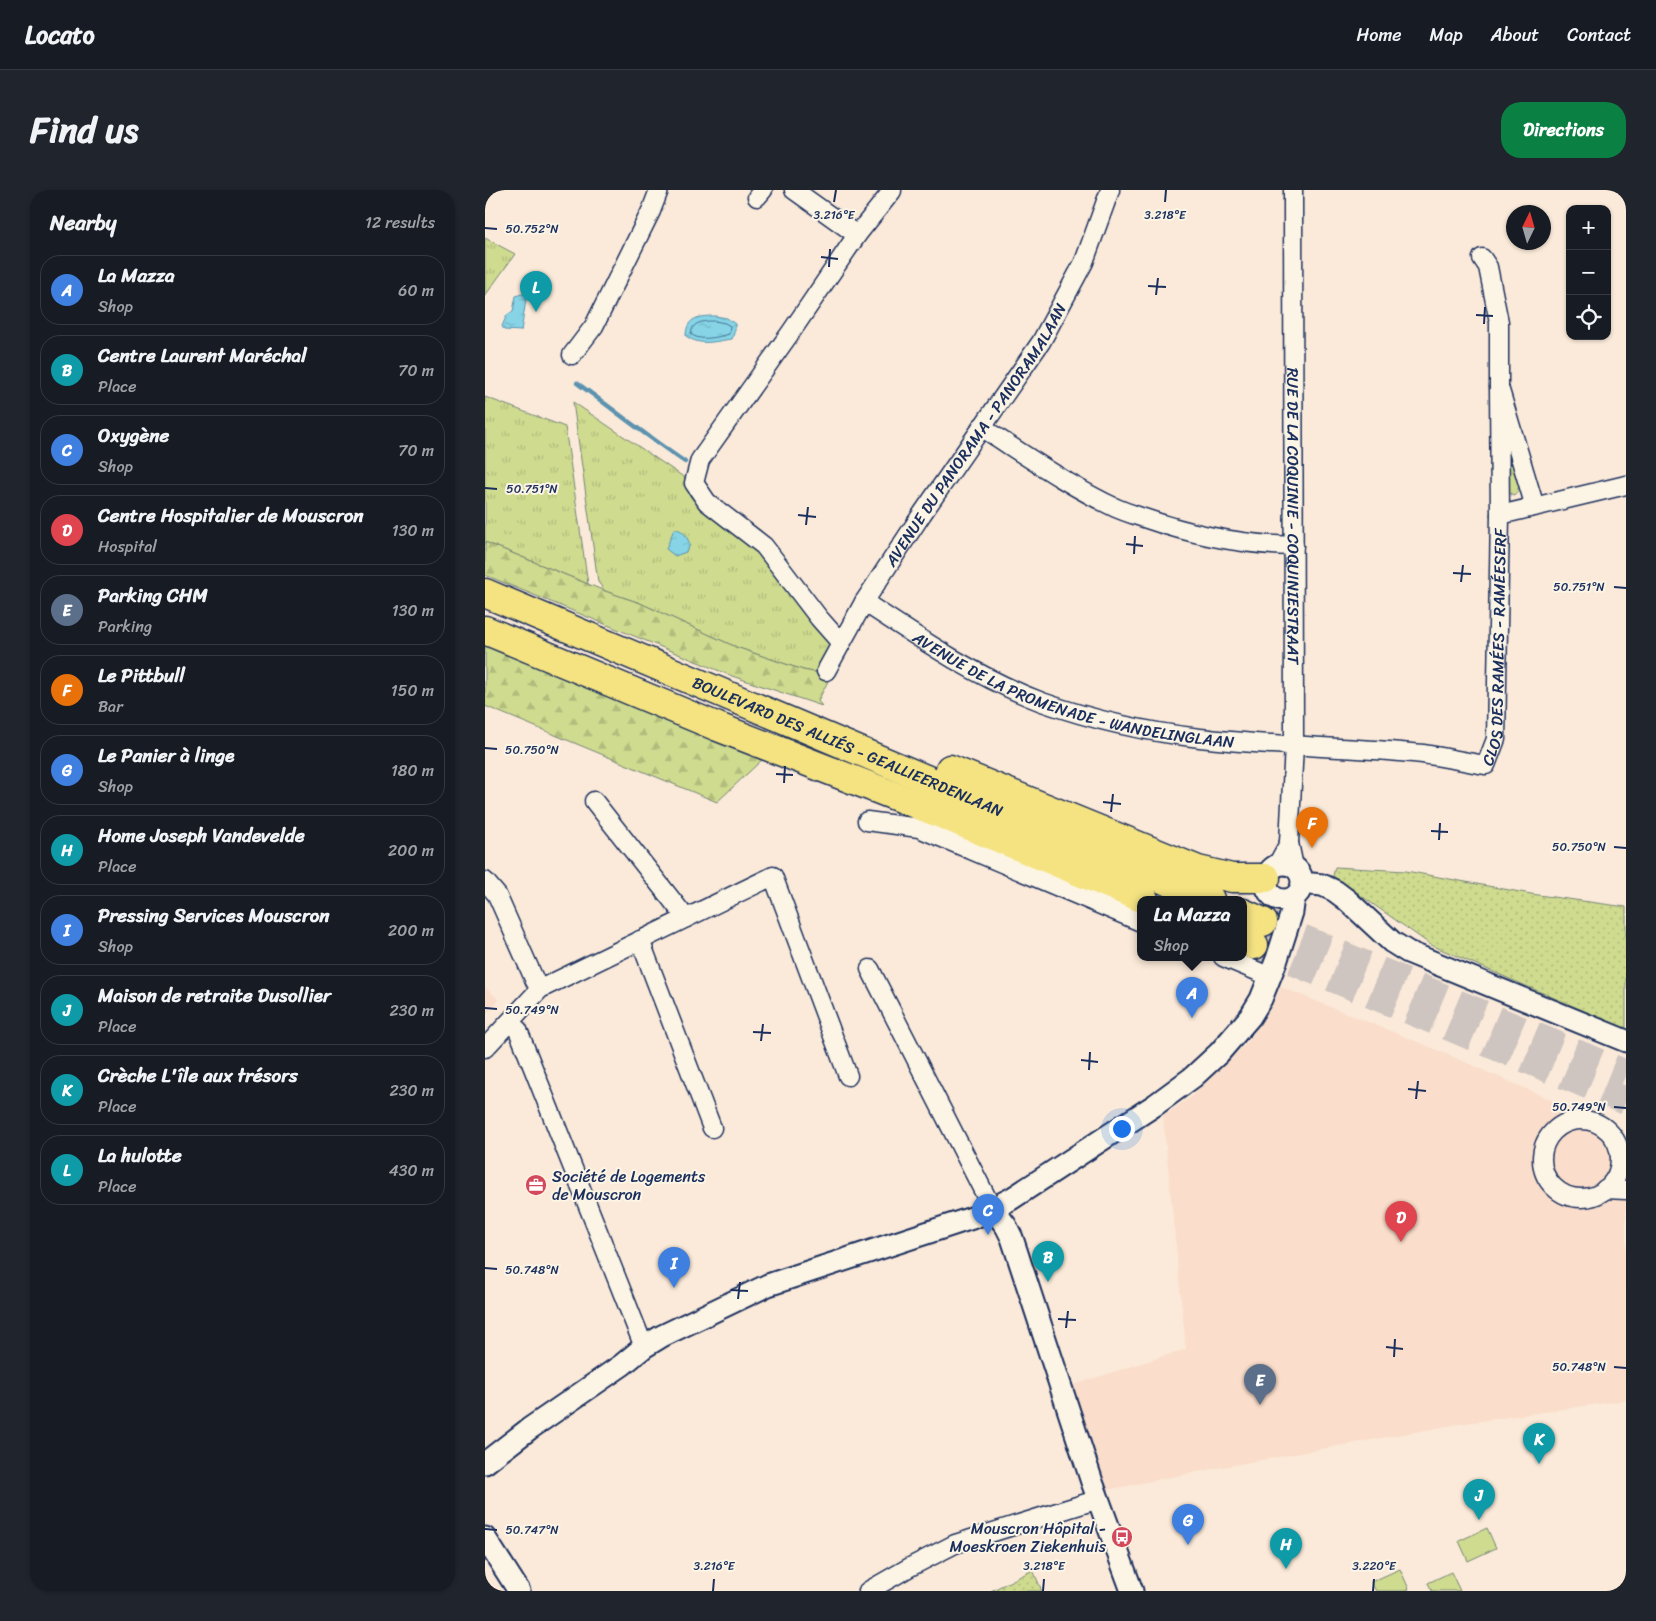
<!DOCTYPE html>
<html lang="en">
<head>
<meta charset="utf-8">
<style>
  body { margin:0; font-family:Sriracha,sans-serif; background:#20242c; color:#f1f3f6 }
  .controls { position:absolute; right:15px; top:15px; display:grid; overflow:hidden; border-radius:10px; box-shadow:0 1px 4px #0004 }
  .controls button { width:45px; height:45px; display:grid; place-items:center; padding:0; border:0; border-bottom:1px solid #363941; background:#171b24; color:#f1f3f6; font:25px sans-serif }
  .compass { position:absolute; left:1021px; top:15px; width:45px; height:45px; border-radius:50%; background:#171b24; box-shadow:0 1px 4px #0004; rotate:5deg }
  .you { position:absolute; left:636px; top:938px; width:18px; height:18px; margin:-12px; border:4px solid #fff; border-radius:50%; background:#1a73e8; box-shadow:0 0 0 8px #1a73e833 }
  .badge { display:grid; place-items:center; width:32px; height:32px; border-radius:50%; background:#0b8043; color:#fff; font-size:16px; font-weight:700 }
  .pin { position:absolute; translate:-50% -41px; filter:drop-shadow(0 1px 2px #0008) }
  .pin::after { content:''; position:absolute; top:26px; width:18px; height:15px; background:inherit; clip-path:polygon(0 0,100% 0,50% 100%) }
  .popup { position:absolute; left:652px; top:706px; width:110px; height:65px; box-sizing:border-box; display:grid; place-content:center; border-radius:10px; background:#171b24; filter:drop-shadow(0 1px 4px #0005); font-size:16px; white-space:nowrap; color:#9ea1a6 }
  .popup b { font-size:19px; color:#f1f3f6 }
  .popup::after { content:''; position:absolute; left:50%; top:100%; margin-left:-10px; border:10px solid transparent; border-top-color:#171b24 }
  .list { margin:0; padding:0; list-style:none }
  h2 { display:flex; justify-content:space-between; align-items:center; height:65px; margin:0; padding:0 20px; font-size:21px }
  h2 small { font-size:16px; font-weight:400; color:#9ea1a6 }
  .list li { display:grid; grid-template-columns:32px 1fr auto; gap:15px; align-items:center; box-sizing:border-box; height:70px; margin:0 10px 10px; padding:0 10px; border:1px solid #363941; border-radius:20px }
  .list b { display:block; font-size:19px; white-space:nowrap }
  .list p { margin:0; font-size:16px; white-space:nowrap; color:#9ea1a6 }
  .list em { font-size:16px; font-style:normal; color:#9ea1a6 }
  .icon { flex:none; width:28px; height:28px; fill:none; stroke:currentColor; stroke-width:2; stroke-linecap:round; stroke-linejoin:round }
  .map { position:relative; flex:none; width:1141px; height:1401px; overflow:hidden; border-radius:20px }
  header { display:flex; align-items:center; gap:30px; box-sizing:border-box; height:70px; padding:0 25px; background:#171b24; border-bottom:1px solid #363941 }
  header strong { font-size:24px }
  nav { display:flex; gap:28px; margin-inline-start:auto; font-size:18px }
  .intro { display:flex; align-items:center; justify-content:space-between; box-sizing:border-box; height:120px; padding:0 30px }
  h1 { margin:0; font-size:35px }
  .button { padding:12px 22px; border-radius:20px; background:#0b8043; color:#fff; font-size:18px; font-weight:700 }
  main { display:flex; gap:30px; padding:0 30px }
  aside { flex:1; background:#171b24; border-radius:20px; box-shadow:0 1px 4px #0004 }
  .map>svg:first-child { display:block }
  .built { fill:#faddca }
  .grass { fill:url(#grass-tufts); stroke:#758576 }
  .forest { fill:url(#forest-firs); stroke:#758576 }
  .park { fill:url(#park-dots); stroke:#758576 }
  .garden { fill:#cfdb8e; stroke:#758576 }
  .water { fill:url(#water-ripples); stroke:#5b92af }
  .lines { fill:none; stroke-linecap:round; stroke-linejoin:round }
  .shore { stroke:#467194; stroke-width:1 }
  .stream { stroke:#5b92af; stroke-width:4.5 }
  .trunk-tunnel { stroke:#cec5c0; stroke-width:28; stroke-dasharray:28 14; stroke-linecap:butt }
  .minor-casing { stroke:#1b2f5e; stroke-width:21 }
  .tertiary-casing { stroke:#1b2f5e; stroke-width:25 }
  .trunk-casing { stroke:#1b2f5e; stroke-width:31 }
  .minor { stroke:#fcf5e5; stroke-width:18 }
  .tertiary { stroke:#fcf5e5; stroke-width:21 }
  .trunk { stroke:#f5e382; stroke-width:28 }
  .ticks { fill:none; stroke:#1b2f5e; stroke-width:2 }
  .labels { text-anchor:middle; dominant-baseline:central; stroke-width:4; stroke-linejoin:round; paint-order:stroke }
  .street-label { font-size:16px; fill:#1b2f5e; stroke:#fcf5e5 }
  .poi-label { font-size:16px; fill:#1b2f5e; stroke:#fcf5e5; text-anchor:start }
  .ticks-label { font-size:12px; text-anchor:middle; fill:#1b2f5e; stroke:#fcf5e5; stroke-width:4; stroke-linejoin:round; paint-order:stroke }
</style>
</head>
<body>
<header>
<strong>Locato</strong>
<nav><a>Home</a><a>Map</a><a>About</a><a>Contact</a></nav>
</header>
<div class="intro"><h1>Find us</h1><a class="button">Directions</a></div>
<main>
<aside>
<h2>Nearby<small>12 results</small></h2>
<ul class="list">
<li><span class="badge" style="background:#3f7fe0">A</span><div><b>La Mazza</b><p>Shop</p></div><em>60 m</em></li>
<li><span class="badge" style="background:#0f9aa8">B</span><div><b>Centre Laurent Maréchal</b><p>Place</p></div><em>70 m</em></li>
<li><span class="badge" style="background:#3f7fe0">C</span><div><b>Oxygène</b><p>Shop</p></div><em>70 m</em></li>
<li><span class="badge" style="background:#e0444e">D</span><div><b>Centre Hospitalier de Mouscron</b><p>Hospital</p></div><em>130 m</em></li>
<li><span class="badge" style="background:#5c6f8a">E</span><div><b>Parking CHM</b><p>Parking</p></div><em>130 m</em></li>
<li><span class="badge" style="background:#e8710a">F</span><div><b>Le Pittbull</b><p>Bar</p></div><em>150 m</em></li>
<li><span class="badge" style="background:#3f7fe0">G</span><div><b>Le Panier à linge</b><p>Shop</p></div><em>180 m</em></li>
<li><span class="badge" style="background:#0f9aa8">H</span><div><b>Home Joseph Vandevelde</b><p>Place</p></div><em>200 m</em></li>
<li><span class="badge" style="background:#3f7fe0">I</span><div><b>Pressing Services Mouscron</b><p>Shop</p></div><em>200 m</em></li>
<li><span class="badge" style="background:#0f9aa8">J</span><div><b>Maison de retraite Dusollier</b><p>Place</p></div><em>230 m</em></li>
<li><span class="badge" style="background:#0f9aa8">K</span><div><b>Crèche L'île aux trésors</b><p>Place</p></div><em>230 m</em></li>
<li><span class="badge" style="background:#0f9aa8">L</span><div><b>La hulotte</b><p>Place</p></div><em>430 m</em></li>
</ul>
</aside>
<div class="map">
<svg width="1141" height="1401" viewBox="0 0 1141 1401">
  <defs>
    <pattern id="grass-tufts" width="24" height="20" patternUnits="userSpaceOnUse" patternTransform="scale(1.25)"><rect width="24" height="20" fill="#cfdb8e"/><path d="M3 7l-1-3M5 7V3M7 7l1-3M15 17l-1-3M17 17v-4M19 17l1-3" fill="none" stroke="#b1bc7d"/></pattern>
    <pattern id="forest-firs" width="22" height="20" patternUnits="userSpaceOnUse" patternTransform="scale(1.25)"><rect width="22" height="20" fill="#cfdb8e"/><path d="M5 1l3.5 6h-7zM16 11l3.5 6h-7z" fill="#b1bc7d"/></pattern>
    <pattern id="park-dots" width="8" height="8" patternUnits="userSpaceOnUse" patternTransform="scale(1.25)"><rect width="8" height="8" fill="#cfdb8e"/><path d="M2 2h.1M6 6h.1" fill="none" stroke="#b1bc7d" stroke-width="1.8" stroke-linecap="round"/></pattern>
    <pattern id="water-ripples" width="26" height="14" patternUnits="userSpaceOnUse" patternTransform="scale(1.25)"><rect width="26" height="14" fill="#86d4e5"/><path d="M2 4q2-2 4 0t4 0M15 11q2-2 4 0t4 0" fill="none" stroke="#73b6c7"/></pattern>
  </defs>
  <rect width="100%" height="100%" fill="#fbead9"/>
  <filter id="ink" filterUnits="userSpaceOnUse"><feTurbulence type="fractalNoise" baseFrequency=".02" numOctaves="2"/><feDisplacementMap in="SourceGraphic" scale="10" xChannelSelector="R" yChannelSelector="G"/><feConvolveMatrix kernelMatrix="1 2 1 2 8 2 1 2 1" color-interpolation-filters="sRGB"/></filter>
  <g filter="url(#ink)">
    <path class="built" d="M 0,797 L 14,810 L 0,825 Z
      M 796,797 L 945,857 L 1062,908 L 1141,946 L 1141,1210 L 968,1235 L 716,1281 L 617,1301 L 582,1197 L 701,1159 L 678,926 L 706,907 L 762,853 L 785,820 Z"/>
    <path class="grass" d="M 0,48 L 30,64 L 0,106 Z
      M 0,207 L 80,237 L 103,394 L 0,352 Z
      M 88,212 L 203,290 L 205,306 L 220,323 L 274,363 L 347,456 L 334,483 L 318,480 L 251,457 L 155,413 L 120,401 L 113,392 Z
      M 1020,257 L 1024,257 L 1035,292 L 1032,303 L 1028,305 L 1020,299 Z"/>
    <path class="forest" d="M 0,352 L 120,401 L 155,413 L 251,457 L 318,480 L 334,483 L 344,489 L 333,511 L 337,516 L 247,486 L 0,385 Z
      M 0,451 L 279,568 L 232,612 L 0,516 Z"/>
    <path class="park" d="M 850,677 L 921,681 L 1046,704 L 1141,717 L 1141,839 L 946,755 L 848,686 Z
      M 548,1380 L 557,1401 L 506,1401 Z"/>
    <path class="garden" d="M 1002,1338 L 1011,1358 L 983,1371 L 974,1351 Z
      M 915,1379 L 924,1399 L 920,1401 L 891,1401 L 886,1392 Z
      M 966,1382 L 975,1401 L 947,1401 L 943,1393 Z"/>
    <path class="water" d="M 36,104 L 42,104 L 36,141 L 19,140 L 17,136 L 22,125 L 28,121 L 31,106 Z
      M 230,126 L 242,128 L 250,134 L 250,140 L 247,149 C 230,151 216,157 201,146 C 201,127 215,126 230,126 Z
      M 189,339 C 199,339 202,347 205,355 L 201,362 L 190,366 L 181,359 Z"/>
    <g class="lines">
      <path class="shore" d="M 230,131 L 240,133 L 245,136 L 244,144 C 233,147 215,152 206,144 C 207,131 220,131 230,131 Z"/>
      <path class="stream" d="M 92,193 C 128,219 163,247 200,272"/>
      <path class="trunk-tunnel" d="M 778,732 L 1141,884
        M 769,755 L 1141,911"/>
      <g class="minor-casing">
        <g id="minor">
          <path d="M 309,0 L 372,45"/>
          <path id="s1" d="M 808,0 L 809,555 L 804,653 L 809,677"/>
          <path d="M 272,7 L 278,0"/>
          <path d="M 997,68 L 1003,77 L 1014,132 L 1014,197"/>
          <path d="M 87,165 L 109,136 L 166,21 L 174,0"/>
          <path d="M 496,237 C 540,265 584,296 631,318 C 640,322 650,325 659,328 C 708,345 758,355 809,356"/>
          <path d="M 1050,317 L 1014,197 L 1015,325 L 1141,295"/>
          <path id="s2" d="M 379,412 C 435,449 493,488 557,512 C 608,530 662,542 715,548 C 789,557 864,556 938,564 C 959,567 980,572 1001,575 L 1011,549 L 1015,325"/>
          <path d="M 356,453 L 334,428 L 279,356 L 222,312 L 209,293 L 215,270 L 306,142 L 372,45 L 407,1"/>
          <path id="s3" d="M 341,481 L 379,412 L 437,324 L 556,152 L 599,72 L 625,0"/>
          <path d="M 109,611 L 201,728"/>
          <path d="M 382,631 L 434,638 L 656,732"/>
          <path d="M 792,675 L 804,653"/>
          <path d="M 0,691 L 12,705 L 50,791 L 55,799"/>
          <path d="M 155,750 L 227,938"/>
          <path d="M 738,767 L 786,787"/>
          <path d="M 385,779 L 507,1018"/>
          <path d="M 25,833 L 33,840 L 159,1157"/>
          <path d="M 0,858 L 55,799 L 288,686 L 363,886"/>
          <circle cx="1096" cy="969" r="39"/>
          <path d="M 1120,999 L 1141,1000"/>
          <path d="M 383,1401 L 425,1377 L 470,1354 L 614,1309"/>
        </g>
      </g>
      <g class="tertiary-casing">
        <path id="tertiary" d="M781 692a18 18 0 1 1 36 0a18 18 0 1 1-36 0Z
          M 817,693 L 837,695 L 850,701 L 862,710 L 907,752 L 923,762 L 1141,851
          M 507,1018 L 521,1036 L 527,1048 L 607,1292 L 647,1401
          M 0,1273 L 44,1239 L 137,1175 L 159,1157 L 177,1146 L 283,1095 L 490,1027 L 526,1009 L 670,915 L 708,887 L 734,863 L 765,827 L 776,809 L 792,769 L 807,722 L 809,707
          M 0,1348 L 34,1401"/>
      </g>
      <g class="trunk-casing">
        <g id="trunk">
          <path id="s4" d="M 0,403 L 725,709"/>
          <path d="M 0,440 L 233,537 L 456,624 L 659,709"/>
          <path d="M 465,579 L 713,680 L 747,688 L 781,688"/>
          <path d="M 758,723 L 778,732"/>
          <path d="M 758,751 L 769,755"/>
        </g>
      </g>
      <use href="#minor" class="minor"/>
      <use href="#tertiary" class="tertiary"/>
      <use href="#trunk" class="trunk"/>
    </g>
  </g>
  <path class="ticks" d="M 349,12 L 351,0M 680,12 L 681,0M 0,38 L 12,39M 336,67 L 353,69M 344,77 L 345,59M 663,96 L 681,97M 671,105 L 673,88M 991,125 L 1008,126M 999,134 L 1000,117M 0,298 L 12,299M 313,325 L 331,327M 321,335 L 323,317M 641,354 L 658,356M 649,364 L 650,346M 968,383 L 986,384M 976,392 L 978,375M 1129,397 L 1141,398M 0,558 L 12,559M 291,584 L 308,585M 299,593 L 300,576M 618,612 L 636,614M 626,622 L 628,604M 946,641 L 963,642M 954,650 L 955,633M 1129,657 L 1141,658M 0,818 L 12,819M 268,842 L 286,843M 276,851 L 278,834M 596,870 L 613,872M 604,880 L 605,862M 923,899 L 941,901M 931,909 L 933,891M 1129,917 L 1141,918M 0,1078 L 12,1079M 246,1100 L 263,1101M 253,1109 L 255,1092M 573,1129 L 591,1130M 581,1138 L 583,1121M 901,1157 L 918,1159M 909,1167 L 910,1149M 1129,1177 L 1141,1178M 0,1339 L 12,1340M 228,1401 L 229,1389M 558,1401 L 559,1389M 888,1401 L 889,1389"/>
  <defs>
    <g id="office-disc" transform="scale(1.125)"><circle r="9.5" fill="#d1495b" stroke="#fcf5e5"/><path d="M-6-3h4V-5.5h4V-3h4V5H-6ZM-1-4.5V-3h2v-1.5ZM-6 0V1H6V0Z" fill="#fff"/></g>
    <g id="bus-disc" transform="scale(1.125)"><circle r="9.5" fill="#d1495b" stroke="#fcf5e5"/><path d="M-5-6H5V4H4V6H2V4H-2V6H-4V4H-5ZM-3.5-4V0h7V-4ZM-3.5 1.2v1.5H-2V1.2ZM2 1.2v1.5H3.5V1.2Z" fill="#fff"/></g>
  </defs>
  <g fill-rule="evenodd">
    <use href="#office-disc" x="51" y="995"/>
    <use href="#bus-disc" x="637" y="1347"/>
  </g>
  <g class="labels">
    <g class="street-label">
      <text stroke="none"><textPath href="#s3" startOffset="280">AVENUE DU PANORAMA - PANORAMALAAN</textPath></text>
      <text stroke="none"><textPath href="#s1" startOffset="326">RUE DE LA COQUINIE - COQUINIESTRAAT</textPath></text>
      <text stroke="none"><textPath href="#s2" startOffset="774">CLOS DES RAMÉES - RAMÉESERF</textPath></text>
      <text stroke="none"><textPath href="#s2" startOffset="231">AVENUE DE LA PROMENADE - WANDELINGLAAN</textPath></text>
      <text stroke="none"><textPath href="#s4" startOffset="394">BOULEVARD DES ALLIÉS - GEALLIEERDENLAAN</textPath></text>
    </g>
    <g class="poi-label">
      <text x="67" y="986">Société de Logements<tspan x="67" dy="18">de Mouscron</tspan></text>
      <text x="621" y="1338" text-anchor="end">Mouscron Hôpital -<tspan x="621" dy="18">Moeskroen Ziekenhuis</tspan></text>
    </g>
  </g>
  <g class="ticks-label">
    <text x="349" y="29">3.216°E</text>
    <text x="680" y="29">3.218°E</text>
    <text x="47" y="43">50.752°N</text>
    <text x="47" y="303">50.751°N</text>
    <text x="1094" y="401">50.751°N</text>
    <text x="47" y="564">50.750°N</text>
    <text x="1094" y="661">50.750°N</text>
    <text x="47" y="824">50.749°N</text>
    <text x="1094" y="921">50.749°N</text>
    <text x="47" y="1084">50.748°N</text>
    <text x="1094" y="1181">50.748°N</text>
    <text x="47" y="1344">50.747°N</text>
    <text x="229" y="1380">3.216°E</text>
    <text x="559" y="1380">3.218°E</text>
    <text x="889" y="1380">3.220°E</text>
  </g>
</svg>
<div class="controls">
<button>+</button>
<button>−</button>
<button><svg class="icon" aria-label="locate" viewBox="0 0 24 24"><circle cx="12" cy="12" r="6"/><path d="M12 2v4M12 18v4M2 12h4M18 12h4"/></svg></button>
</div>
<svg class="compass" viewBox="-18 -18 36 36"><path d="M0-13l5 13h-10z" fill="#e53935"/><path d="M0 13l5-13h-10z" fill="#9ea1a6"/></svg>
<div class="you"></div>
<div class="pin badge" style="left:707px;top:828px;background:#3f7fe0">A</div>
<div class="popup"><b>La Mazza</b>Shop</div>
<div class="pin badge" style="left:563px;top:1092px;background:#0f9aa8">B</div>
<div class="pin badge" style="left:503px;top:1045px;background:#3f7fe0">C</div>
<div class="pin badge" style="left:916px;top:1052px;background:#e0444e">D</div>
<div class="pin badge" style="left:775px;top:1215px;background:#5c6f8a">E</div>
<div class="pin badge" style="left:827px;top:658px;background:#e8710a">F</div>
<div class="pin badge" style="left:703px;top:1355px;background:#3f7fe0">G</div>
<div class="pin badge" style="left:801px;top:1379px;background:#0f9aa8">H</div>
<div class="pin badge" style="left:189px;top:1098px;background:#3f7fe0">I</div>
<div class="pin badge" style="left:994px;top:1330px;background:#0f9aa8">J</div>
<div class="pin badge" style="left:1054px;top:1274px;background:#0f9aa8">K</div>
<div class="pin badge" style="left:51px;top:122px;background:#0f9aa8">L</div>
</div>
</main>
</body>
</html>
